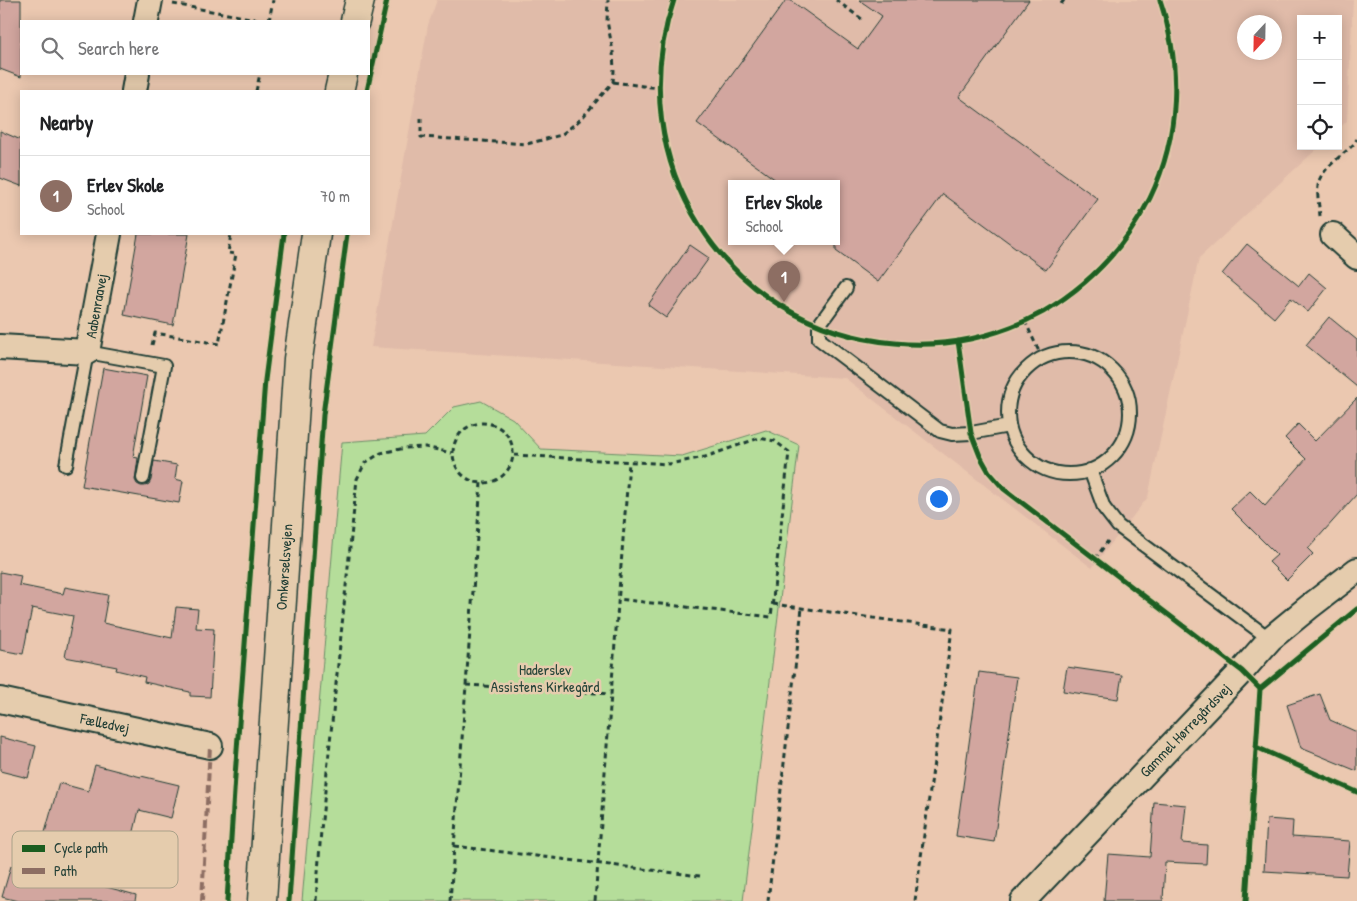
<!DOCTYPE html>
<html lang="en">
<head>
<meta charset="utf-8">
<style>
  body { margin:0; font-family:"Patrick Hand",sans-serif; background:#f2f2f2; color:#202124 }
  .controls { position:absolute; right:15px; top:15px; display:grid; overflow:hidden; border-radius:0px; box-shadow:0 2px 12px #0003 }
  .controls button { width:45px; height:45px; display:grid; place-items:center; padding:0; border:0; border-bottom:1px solid #e0e0e0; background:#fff; color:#202124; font:25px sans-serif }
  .compass { position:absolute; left:1237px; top:15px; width:45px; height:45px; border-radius:50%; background:#fff; box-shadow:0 2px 12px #0003; rotate:202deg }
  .you { position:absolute; left:938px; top:498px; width:18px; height:18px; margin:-12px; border:4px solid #fff; border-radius:50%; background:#1a73e8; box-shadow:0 0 0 8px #1a73e833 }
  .badge { display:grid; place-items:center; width:32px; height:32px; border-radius:50%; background:#1f6fb2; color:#fff; font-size:16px; font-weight:700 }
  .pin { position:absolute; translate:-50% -41px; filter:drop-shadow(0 1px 2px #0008) }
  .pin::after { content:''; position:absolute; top:26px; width:18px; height:15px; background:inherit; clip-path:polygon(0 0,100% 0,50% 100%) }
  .popup { position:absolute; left:728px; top:180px; width:112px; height:65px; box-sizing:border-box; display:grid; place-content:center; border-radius:0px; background:#fff; filter:drop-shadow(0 1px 4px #0005); font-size:16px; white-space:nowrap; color:#757577 }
  .popup b { font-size:19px; color:#202124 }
  .popup::after { content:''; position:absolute; left:50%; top:100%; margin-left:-10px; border:10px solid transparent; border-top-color:#fff }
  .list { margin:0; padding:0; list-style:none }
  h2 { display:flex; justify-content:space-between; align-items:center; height:65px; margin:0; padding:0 20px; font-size:21px }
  h2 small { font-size:16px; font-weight:400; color:#757577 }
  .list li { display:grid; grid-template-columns:32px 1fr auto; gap:15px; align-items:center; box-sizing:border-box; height:80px; padding:0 20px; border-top:1px solid #e0e0e0 }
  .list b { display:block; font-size:19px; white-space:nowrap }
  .list p { margin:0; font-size:16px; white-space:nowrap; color:#757577 }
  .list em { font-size:16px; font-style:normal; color:#757577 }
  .icon { flex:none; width:28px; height:28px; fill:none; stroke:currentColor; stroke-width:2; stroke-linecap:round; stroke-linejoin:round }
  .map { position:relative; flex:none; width:1357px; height:901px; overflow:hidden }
  .search { position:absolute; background:#fff; box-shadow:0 2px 12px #0003; left:20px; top:20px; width:350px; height:55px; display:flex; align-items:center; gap:12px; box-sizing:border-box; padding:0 18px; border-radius:0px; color:#757577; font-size:19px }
  .panel { position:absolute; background:#fff; box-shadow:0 2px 12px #0003; left:20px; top:90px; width:350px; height:145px; border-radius:0px }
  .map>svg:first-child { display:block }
  .built { fill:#e0bba9; fill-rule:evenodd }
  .green { fill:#b5dd9a; stroke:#6a8d67 }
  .building { fill:#d2a69f; stroke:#1f3d34 }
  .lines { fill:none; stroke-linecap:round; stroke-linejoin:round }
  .service-casing { stroke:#1f3d34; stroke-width:16 }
  .minor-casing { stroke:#1f3d34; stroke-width:28 }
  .secondary-casing { stroke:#1f3d34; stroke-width:31 }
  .path { stroke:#1f3d34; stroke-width:3; stroke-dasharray:5 4; stroke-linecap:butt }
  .service { stroke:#e5ccad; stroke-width:12 }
  .minor { stroke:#e5ccad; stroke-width:24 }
  .secondary { stroke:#e5ccad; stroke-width:28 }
  .quiet { stroke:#8d6e63; stroke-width:4; stroke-dasharray:8 4; stroke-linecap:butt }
  .cycleway-casing { stroke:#e5ccad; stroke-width:8 }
  .cycleway { stroke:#1b5e20; stroke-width:5 }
  .labels { text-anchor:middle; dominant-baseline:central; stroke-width:5; stroke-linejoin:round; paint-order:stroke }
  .street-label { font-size:15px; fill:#1f3d34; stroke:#e5ccad }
  .park-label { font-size:15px; fill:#264539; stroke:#e5ccad }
  .key { fill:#e5ccad; stroke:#aaa189; stroke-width:1 }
  .key-label { font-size:14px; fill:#1f3d34 }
</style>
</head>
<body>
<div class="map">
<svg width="1357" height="901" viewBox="0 0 1357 901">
  <rect width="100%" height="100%" fill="#ebc8b0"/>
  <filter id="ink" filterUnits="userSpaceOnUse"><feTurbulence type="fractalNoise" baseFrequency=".02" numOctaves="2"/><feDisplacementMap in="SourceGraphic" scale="10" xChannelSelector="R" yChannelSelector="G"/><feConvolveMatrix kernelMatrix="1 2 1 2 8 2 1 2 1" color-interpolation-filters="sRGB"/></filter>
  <g filter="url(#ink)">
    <path class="built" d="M 437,0 L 1353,0 L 1347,121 L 1338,129 L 1338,19 L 1301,19 L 1301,146 L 1320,146 L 1199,258 L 1148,497 L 1092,568 L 845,378 L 371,347 L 428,25 ZM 1244,22 L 1274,22 L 1274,52 L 1244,52 ZM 732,183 L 836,183 L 836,241 L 732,241 Z"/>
    <path class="green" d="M 481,401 L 513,419 L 541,449 L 682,456 L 766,430 L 799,445 L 743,901 L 302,901 L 342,442 L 425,436 L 454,407 Z"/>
    <path class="building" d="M 0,0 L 21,0 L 21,77 L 0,69 Z
      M 786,0 L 790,0 L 858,49 L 882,16 L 859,0 L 1029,0 L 959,97 L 1098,199 L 1046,270 L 943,194 L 878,282 L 836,251 L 836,183 L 780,183 L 697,123 Z
      M 0,131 L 21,140 L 21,186 L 0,178 Z
      M 138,234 L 189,234 L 173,325 L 124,315 Z
      M 1247,244 L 1299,286 L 1309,273 L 1327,288 L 1308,312 L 1291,298 L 1274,318 L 1222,274 Z
      M 690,245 L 709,258 L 666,318 L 648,305 Z
      M 1329,317 L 1357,340 L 1357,387 L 1306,345 Z
      M 103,368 L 147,376 L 133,457 L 138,458 L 135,480 L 137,484 L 141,486 L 145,486 L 149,484 L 151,480 L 154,461 L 177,465 L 175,479 L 183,481 L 179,503 L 82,486 Z
      M 1357,398 L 1357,494 L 1308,549 L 1313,554 L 1287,580 L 1269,562 L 1277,555 L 1231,509 L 1250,491 L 1265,506 L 1306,459 L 1285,438 L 1298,424 L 1315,441 Z
      M 0,572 L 21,576 L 19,585 L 63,594 L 65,587 L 108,595 L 103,623 L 172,638 L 176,607 L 198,609 L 196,628 L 214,629 L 210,697 L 190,696 L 190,692 L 144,682 L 145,677 L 116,670 L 117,667 L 65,657 L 73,616 L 32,608 L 23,654 L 0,650 Z
      M 1067,667 L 1122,675 L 1118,699 L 1063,691 Z
      M 979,672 L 1017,677 L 994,842 L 956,836 Z
      M 1320,694 L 1330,720 L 1357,732 L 1357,771 L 1301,748 L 1287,705 Z
      M 0,737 L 36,746 L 28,778 L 0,771 Z
      M 95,765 L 141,777 L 141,776 L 179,785 L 171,818 L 139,810 L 130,848 L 100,841 L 88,882 L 136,895 L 135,901 L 18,901 L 2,897 L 11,866 L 46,876 L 57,840 L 44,836 L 59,783 L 88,791 Z
      M 1154,802 L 1186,805 L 1182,843 L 1207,845 L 1206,864 L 1165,862 L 1163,901 L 1104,901 L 1108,854 L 1150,857 Z
      M 1267,819 L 1293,821 L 1292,837 L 1350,841 L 1347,876 L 1264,871 Z"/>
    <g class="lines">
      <g class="service-casing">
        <path id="service" d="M 846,288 L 819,325 L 819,339 L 940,431 L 952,434 L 971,433 L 1009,426
          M1008 413a61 61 0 1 1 122 0a61 61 0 1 1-122 0Z
          M 66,465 L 87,352 L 164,366 L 143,478
          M 1090,470 L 1104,508 L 1118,526 L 1270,639"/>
      </g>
      <g class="minor-casing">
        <path id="minor" d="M 146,21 L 150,0
          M 134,91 L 137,74
          M 1333,235 L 1357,257
          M 0,347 L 87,352 L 109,234
          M 0,700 L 210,746
          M 1023,901 L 1242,671 L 1270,639 L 1309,607 L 1357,570"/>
      </g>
      <g class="secondary-casing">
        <path id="secondary" d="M 355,21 L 360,0
          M 339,91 L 343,74
          M 262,901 L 298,359 L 316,234"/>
      </g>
      <path class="path" d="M 836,0 L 863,20
        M 173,4 L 266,21
        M 1061,4 L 1064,0
        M 269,21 L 273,0
        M 613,82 L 659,88
        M 256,91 L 260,74
        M 421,118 L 421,137 L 527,144 L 561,135 L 581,119 L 613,82 L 614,71 L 613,51 L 607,21 L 608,0
        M 1320,216 C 1319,205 1316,191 1319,181 C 1323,168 1345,153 1354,144 L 1357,139
        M 1025,321 L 1042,358
        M 152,345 L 155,333 L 219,344 L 236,254 L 228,253 L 231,234
        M453 453a30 30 0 1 1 60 0a30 30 0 1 1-60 0Z
        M 514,455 L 669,464 L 705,457 L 759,438 L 775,441 L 789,452 L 771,617 L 618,599
        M 1095,559 L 1108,541
        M 773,604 L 952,629 L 915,901
        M 466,685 L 611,694
        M 454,846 L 700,876
        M 316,901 L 321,830 L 357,479 L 365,463 L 381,453 L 405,448 L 425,447 L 452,453
        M 450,901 L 481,483
        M 595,901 L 629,462
        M 768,901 L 802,608"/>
      <use href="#service" class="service"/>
      <use href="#minor" class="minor"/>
      <use href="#secondary" class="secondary"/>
      <path class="quiet" d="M 202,901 L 210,746"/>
      <g class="cycleway-casing">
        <path id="cycleway" d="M 674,0 C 619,160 725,329 895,343 C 946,348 998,337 1043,312 C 1089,285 1126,246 1150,198 C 1180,136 1182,64 1160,0
          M 367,91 L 387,0
          M 958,341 L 971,433 L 980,456 L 989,472 L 1004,489 L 1242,671 L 1260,689 L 1246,901
          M 1260,689 L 1357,609
          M 1256,747 L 1357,792
          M 227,901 L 235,776 L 265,380 L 284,234
          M 289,901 L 323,415 L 347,234"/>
      </g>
      <use href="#cycleway" class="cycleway"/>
    </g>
  </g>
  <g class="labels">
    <g class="street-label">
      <text transform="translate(96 306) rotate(-80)">Aabenraavej</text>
      <text transform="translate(284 567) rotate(-86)">Omkørselsvejen</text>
      <text transform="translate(105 723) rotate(12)">Fælledvej</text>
      <text transform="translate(1185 730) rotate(-46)">Gammel Hørregårdsvej</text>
    </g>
    <g class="park-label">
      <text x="545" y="669">Haderslev<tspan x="545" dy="17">Assistens Kirkegård</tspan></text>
    </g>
  </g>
  <rect x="12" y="831" width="166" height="57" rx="8" class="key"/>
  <rect x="22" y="845" width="23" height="7" fill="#1b5e20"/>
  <rect x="22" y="868" width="23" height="6" fill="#8d6e63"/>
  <g class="key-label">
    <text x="54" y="853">Cycle path</text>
    <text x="54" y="876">Path</text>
  </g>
</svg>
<div class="controls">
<button>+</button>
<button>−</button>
<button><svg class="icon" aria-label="locate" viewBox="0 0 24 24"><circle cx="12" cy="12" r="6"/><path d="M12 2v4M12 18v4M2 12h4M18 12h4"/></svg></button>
</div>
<svg class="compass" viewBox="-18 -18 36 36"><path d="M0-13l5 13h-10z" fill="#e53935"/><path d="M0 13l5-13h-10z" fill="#757577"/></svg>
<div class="you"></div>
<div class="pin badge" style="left:784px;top:302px;background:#8d6e63">1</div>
<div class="popup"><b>Erlev Skole</b>School</div>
<div class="search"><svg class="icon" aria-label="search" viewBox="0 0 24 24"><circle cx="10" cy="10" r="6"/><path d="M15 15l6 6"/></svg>Search here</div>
<section class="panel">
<h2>Nearby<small></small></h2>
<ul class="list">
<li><span class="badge" style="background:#8d6e63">1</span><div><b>Erlev Skole</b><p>School</p></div><em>70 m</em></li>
</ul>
</section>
</div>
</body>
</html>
